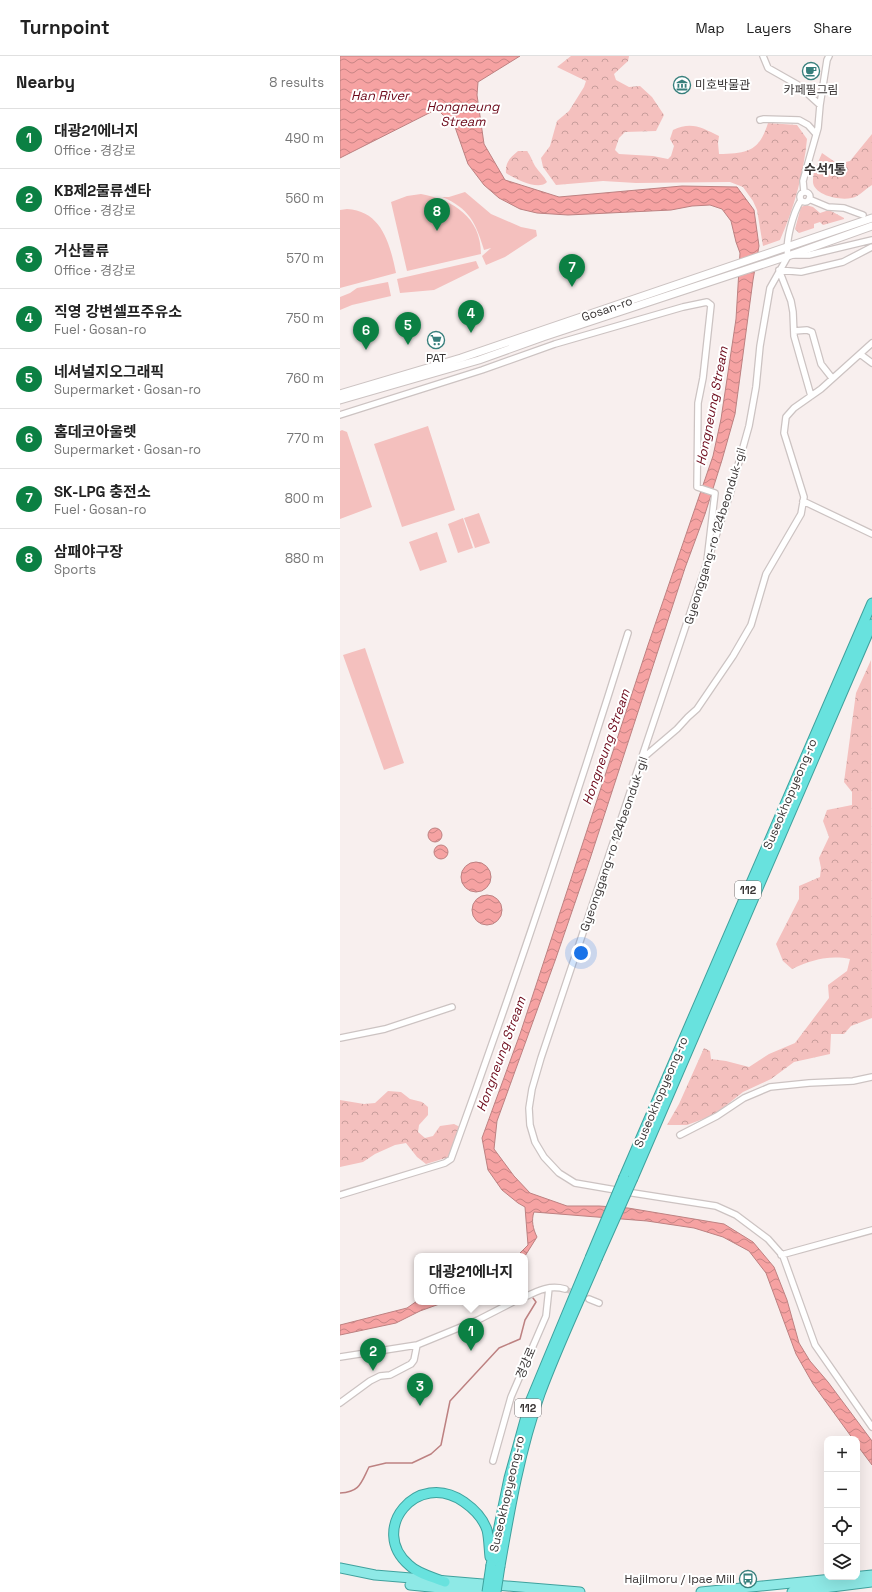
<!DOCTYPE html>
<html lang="en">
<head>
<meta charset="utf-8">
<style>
  body { margin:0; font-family:"Space Grotesk","Noto Sans KR",sans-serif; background:#f2f2f2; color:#222 }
  .controls { position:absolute; right:12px; bottom:12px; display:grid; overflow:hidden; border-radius:8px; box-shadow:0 4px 16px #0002 }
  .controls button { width:36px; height:36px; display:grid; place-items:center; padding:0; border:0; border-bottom:1px solid #e0e0e0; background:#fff; color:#222; font:20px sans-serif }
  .you { position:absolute; left:241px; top:897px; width:14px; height:14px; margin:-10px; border:3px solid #fff; border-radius:50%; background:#1a73e8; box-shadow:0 0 0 6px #1a73e833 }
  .badge { display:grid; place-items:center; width:26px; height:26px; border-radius:50%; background:#0b8043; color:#fff; font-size:13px; font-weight:700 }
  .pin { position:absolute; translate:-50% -33px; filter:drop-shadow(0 1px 2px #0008) }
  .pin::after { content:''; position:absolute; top:21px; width:14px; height:12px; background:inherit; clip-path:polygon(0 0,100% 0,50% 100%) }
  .popup { position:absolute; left:74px; top:1197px; width:114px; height:52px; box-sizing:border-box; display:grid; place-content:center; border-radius:8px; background:#fff; filter:drop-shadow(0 1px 3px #0005); font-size:13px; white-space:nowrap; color:#767676 }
  .popup b { font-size:15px; color:#222 }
  .popup::after { content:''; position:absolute; left:50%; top:100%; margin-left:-8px; border:8px solid transparent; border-top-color:#fff }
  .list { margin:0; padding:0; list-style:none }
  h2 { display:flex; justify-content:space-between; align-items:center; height:52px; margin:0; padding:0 16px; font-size:17px }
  h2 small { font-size:13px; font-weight:400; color:#767676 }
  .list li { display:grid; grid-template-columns:26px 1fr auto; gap:12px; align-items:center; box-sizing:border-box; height:60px; padding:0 16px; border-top:1px solid #e0e0e0 }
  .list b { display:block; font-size:15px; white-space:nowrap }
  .list p { margin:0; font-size:13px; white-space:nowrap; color:#767676 }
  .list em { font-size:13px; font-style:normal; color:#767676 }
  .icon { flex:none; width:22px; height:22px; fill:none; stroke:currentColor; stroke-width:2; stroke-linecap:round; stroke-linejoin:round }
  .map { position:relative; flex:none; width:532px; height:1536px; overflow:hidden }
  header { display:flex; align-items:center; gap:24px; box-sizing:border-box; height:56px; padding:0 20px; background:#fff; border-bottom:1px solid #e0e0e0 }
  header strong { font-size:19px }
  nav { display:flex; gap:22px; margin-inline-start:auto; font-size:14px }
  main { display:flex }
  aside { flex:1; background:#fff }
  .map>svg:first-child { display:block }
  .green { fill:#f4c0be }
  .forest { fill:url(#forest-crowns) }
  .water { fill:url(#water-waves); stroke:#bd8181 }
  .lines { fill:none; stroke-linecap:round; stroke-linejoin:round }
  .stream { stroke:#bd8181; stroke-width:1.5 }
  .minor-tunnel { stroke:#d2cac9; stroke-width:5.5; stroke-dasharray:5.5 3; stroke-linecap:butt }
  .minor-casing { stroke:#ccc3c2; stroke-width:8 }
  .tertiary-casing { stroke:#ccc3c2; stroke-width:9 }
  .primary-casing { stroke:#3fa19d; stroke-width:11 }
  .trunk-casing { stroke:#3fa19d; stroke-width:11 }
  .minor { stroke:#fff; stroke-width:5.5 }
  .tertiary { stroke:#fff; stroke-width:7 }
  .primary { stroke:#8ee9e6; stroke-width:9 }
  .trunk { stroke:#68e2de; stroke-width:9 }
  .trunk-bridge-casing { stroke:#3fa19d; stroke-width:11; stroke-linecap:butt }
  .trunk-bridge { stroke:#68e2de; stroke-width:9 }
  .labels { text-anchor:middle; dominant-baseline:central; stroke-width:4; stroke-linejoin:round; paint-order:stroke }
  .shield { fill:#fff; stroke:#747272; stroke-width:1 }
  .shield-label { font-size:11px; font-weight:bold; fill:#393535 }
  .poi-label { font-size:12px; fill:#393535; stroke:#fff }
  .street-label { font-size:12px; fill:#393535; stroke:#fff }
  .water-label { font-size:13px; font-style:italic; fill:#6c091a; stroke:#fff }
  .neighbourhood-label { font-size:13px; font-weight:bold; fill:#393535; stroke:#fff }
</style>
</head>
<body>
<header>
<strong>Turnpoint</strong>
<nav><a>Map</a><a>Layers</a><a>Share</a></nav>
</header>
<main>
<aside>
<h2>Nearby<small>8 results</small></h2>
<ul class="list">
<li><span class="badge">1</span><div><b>대광21에너지</b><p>Office · 경강로</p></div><em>490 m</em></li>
<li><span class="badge">2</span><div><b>KB제2물류센타</b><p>Office · 경강로</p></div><em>560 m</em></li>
<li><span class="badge">3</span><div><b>거산물류</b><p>Office · 경강로</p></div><em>570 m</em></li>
<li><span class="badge">4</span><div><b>직영 강변셀프주유소</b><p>Fuel · Gosan-ro</p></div><em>750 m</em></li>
<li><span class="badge">5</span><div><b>네셔널지오그래픽</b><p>Supermarket · Gosan-ro</p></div><em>760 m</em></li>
<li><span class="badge">6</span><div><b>홈데코아울렛</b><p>Supermarket · Gosan-ro</p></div><em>770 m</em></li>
<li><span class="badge">7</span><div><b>SK-LPG 충전소</b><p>Fuel · Gosan-ro</p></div><em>800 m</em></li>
<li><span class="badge">8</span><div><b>삼패야구장</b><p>Sports</p></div><em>880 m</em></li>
</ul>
</aside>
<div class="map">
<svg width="532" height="1536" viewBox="0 0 532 1536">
  <defs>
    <pattern id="forest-crowns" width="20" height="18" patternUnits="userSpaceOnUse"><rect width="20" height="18" fill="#f4c0be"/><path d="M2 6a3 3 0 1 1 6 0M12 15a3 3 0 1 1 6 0" fill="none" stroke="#c79d9b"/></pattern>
    <pattern id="water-waves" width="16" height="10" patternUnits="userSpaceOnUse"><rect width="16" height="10" fill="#f6a2a2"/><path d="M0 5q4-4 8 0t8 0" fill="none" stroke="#c88585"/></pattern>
  </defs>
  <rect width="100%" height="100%" fill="#f8efee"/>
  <path class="green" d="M 125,136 L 151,158 L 181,171 L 196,174 L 197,180 L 165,201 L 146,209 L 142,200 L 151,192 L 144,194 C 136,167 129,152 102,141 L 109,141 Z
    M 81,138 C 113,144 141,161 141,198 L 67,215 L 51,146 L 67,140 Z
    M 7,153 C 42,155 50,188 56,217 L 0,232 L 0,154 Z
    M 136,205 L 139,212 L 94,234 L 60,237 L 57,223 Z
    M 48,226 L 51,240 L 12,249 L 0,254 L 0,241 L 10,237 L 17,232 Z
    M 88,370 L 115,454 L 62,471 L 34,388 Z
    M 2,374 L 7,376 L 32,451 L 0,463 L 0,375 Z
    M 139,457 L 150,487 L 135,492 L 124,462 Z
    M 123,462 L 133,492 L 118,497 L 108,468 Z
    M 97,476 L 107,506 L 80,515 L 69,486 Z
    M 25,592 L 64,707 L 44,714 L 3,599 Z"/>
  <path class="forest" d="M 231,0 L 289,0 L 288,5 L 274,18 L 276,24 L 289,31 L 300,30 L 312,41 L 324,59 L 316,75 L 285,76 L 279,82 L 275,94 L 279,98 L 313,100 L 328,103 L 331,100 L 334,90 L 330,83 L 333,74 C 352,65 362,72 379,80 L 378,87 L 379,98 C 407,97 419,96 428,67 L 457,69 L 467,83 C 464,116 454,153 440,184 L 423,190 L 417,154 L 413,145 L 403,131 L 390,126 L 296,127 L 263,125 L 216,129 L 203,111 L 201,102 L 210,90 L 217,65 L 229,55 L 244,31 L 246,25 L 217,11 Z
    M 532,78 L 532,129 C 527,132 522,137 517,140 C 506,147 471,140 473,124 C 473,115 479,105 482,97 L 498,108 L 510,105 Z
    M 178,95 L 187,95 C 191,100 192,105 195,110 C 199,116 204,120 207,126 C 199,135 175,123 166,117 C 165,106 170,102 178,95 Z
    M 466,149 L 473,151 L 480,157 L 489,154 L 504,162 L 504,163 L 483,169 L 480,166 L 474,168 L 474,172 L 459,177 L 455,173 L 461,151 Z
    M 531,604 L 532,962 L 511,970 L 504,978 L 491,978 L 490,998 L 454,1006 L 431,1023 L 403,1036 L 374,1059 L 347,1069 L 327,1069 L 339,1048 L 364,992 L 370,995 L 371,1003 L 386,1005 L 409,1011 L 429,998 L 455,987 L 489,942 L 488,929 L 507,915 L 510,903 C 489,899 471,904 452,913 L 443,905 L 436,888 L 459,843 L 459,830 L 480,821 L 481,812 L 479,802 L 489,781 L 483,765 L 487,754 L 512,749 L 512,736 L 504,726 L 516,637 Z
    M 48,1035 L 61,1036 L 70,1043 L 82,1046 L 88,1051 L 88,1059 L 79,1069 L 78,1076 L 85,1082 L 93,1080 L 100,1070 L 114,1068 L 120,1071 L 109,1101 L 86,1108 L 77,1101 L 66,1087 L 55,1089 L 35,1098 L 23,1106 L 0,1111 L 0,1044 L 24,1048 L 35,1047 Z"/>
  <path class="water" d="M 0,0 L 180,0 L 138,26 L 137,39 L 144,88 L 165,124 L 219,141 L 342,130 L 397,131 L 414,154 L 419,190 L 413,224 L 395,358 L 382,404 L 365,458 L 345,512 L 250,803 L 216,902 L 157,1065 L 154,1093 L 174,1120 L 190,1137 L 227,1150 L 259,1150 L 288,1152 L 384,1168 L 413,1186 L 434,1211 L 447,1244 L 459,1287 L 470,1305 L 488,1326 L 532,1385 L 532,1409 L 517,1389 L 517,1383 L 513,1383 L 473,1328 L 456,1298 L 426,1217 L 409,1195 L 383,1181 L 354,1172 L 307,1165 L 194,1156 C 191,1164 193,1173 197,1181 L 185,1200 L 177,1200 L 188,1189 L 185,1151 L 178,1147 L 162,1134 L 148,1114 L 142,1082 L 180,978 L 308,589 L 373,400 L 381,363 L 396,263 L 400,197 L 396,186 L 391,165 L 382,153 L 370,149 L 352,150 L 331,154 L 228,159 L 197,157 L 180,153 L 159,142 L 144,129 L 128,108 L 115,71 L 97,53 L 0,102 Z
    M88 779a7 7 0 1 1 14 0a7 7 0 1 1-14 0Z
    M94 796a7 7 0 1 1 14 0a7 7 0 1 1-14 0Z
    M121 821a15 15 0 1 1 30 0a15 15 0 1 1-30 0Z
    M132 854a15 15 0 1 1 30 0a15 15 0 1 1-30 0Z
    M 77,1245 L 105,1246 L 80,1255 L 56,1267 L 0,1279 L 0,1269 L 67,1252 Z"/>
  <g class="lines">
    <path class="stream" d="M 0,1437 C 20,1436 21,1427 29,1411 L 46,1407 L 72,1407 L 91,1398 L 101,1389 L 110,1345 L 159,1292 L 180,1283 L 185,1264 L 196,1246 L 193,1242"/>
    <path class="minor-tunnel" d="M 225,1233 L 249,1243"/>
    <g class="minor-casing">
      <path id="minor" d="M 423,0 L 428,12 L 458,29 L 480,49 L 478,72 L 463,125 L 464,136
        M 480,49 L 487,4 L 489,0
        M 420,64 L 424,63 L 459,64 L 468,69 L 476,78
        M460 141a5 5 0 1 1 10 0a5 5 0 1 1-10 0Z
        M 469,143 L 488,151 L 504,152 L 523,159
        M 461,144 C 453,157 445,186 448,200 L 430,232 L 420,290 L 416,331 L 409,370 L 390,438 L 201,1002 L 192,1033 L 189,1052 L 190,1069 L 195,1086 L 204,1101 L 219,1117 L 235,1127 L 293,1137 L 376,1150 L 396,1159 L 428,1183 L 443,1200 L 475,1289 L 532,1371
        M 454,199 L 469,199 L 532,184
        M 454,275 L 467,274 L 472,276 L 481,308 L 492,322
        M 520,298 L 532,307
        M 471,340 L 454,280 L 453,256 L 451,245 L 439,214 L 461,216 L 503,206 L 532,191
        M 0,359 L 142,314 L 215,288 L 343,251 L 367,246 L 371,249 L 363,322 L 358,347 L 357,431 L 375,437 L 367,505
        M 463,445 L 532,478
        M 303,702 L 337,673 L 348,661 L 357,653 L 393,600 L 411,569 L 426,518 L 461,458 L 464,441 L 444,377 L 446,361 L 454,352 L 481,333 L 532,287
        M 0,982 L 45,973 L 112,951
        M 340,1079 L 377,1060 L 404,1042 L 430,1031 L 469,1027 L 513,1025 L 532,1021
        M 0,1139 L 105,1107 L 111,1103 C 174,929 233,753 288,577
        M 441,1199 L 532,1174
        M 185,1241 C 199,1234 210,1229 225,1233
        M 249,1243 L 259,1247
        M 0,1301 L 77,1289 L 138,1264 L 173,1246
        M 0,1347 L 30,1325 L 40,1320 L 50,1319 L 71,1308 L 74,1304 L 77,1289
        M 153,1405 L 171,1341 L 206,1260 L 209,1232"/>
    </g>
    <g class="tertiary-casing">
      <path id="tertiary" d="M 0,338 L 121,302 L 532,162
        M 0,344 L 139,304 L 203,281 L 448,200 L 532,170"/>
    </g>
    <g class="primary-casing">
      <path id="primary" d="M 0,1512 L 35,1519 L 240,1536
        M 70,1529 L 140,1536
        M 361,1536 L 532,1519
        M 452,1536 L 532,1526"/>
    </g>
    <g class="trunk-casing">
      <path id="trunk" d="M 284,1121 L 532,547
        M 293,1122 L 532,568
        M 151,1509 L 169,1422 L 190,1346 L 250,1202
        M 160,1510 C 170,1452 180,1394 200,1338 C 217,1292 238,1248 257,1203
        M 105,1526 C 93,1521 78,1518 69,1509 C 28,1474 77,1413 124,1446 C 134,1453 143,1462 147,1474 C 149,1482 149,1493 150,1501"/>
    </g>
    <use href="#minor" class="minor"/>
    <use href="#tertiary" class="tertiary"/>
    <use href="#primary" class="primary"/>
    <use href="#trunk" class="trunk"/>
    <g class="trunk-bridge-casing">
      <path id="trunk-bridge" d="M 250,1202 L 284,1121
        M 257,1203 L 293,1122
        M 147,1536 L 151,1509
        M 156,1536 L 160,1510"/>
    </g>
    <use href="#trunk-bridge" class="trunk-bridge"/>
  </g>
  <defs>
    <g id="cafe-ring" transform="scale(0.9)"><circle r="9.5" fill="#fff" stroke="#377f7c" stroke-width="1.5"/><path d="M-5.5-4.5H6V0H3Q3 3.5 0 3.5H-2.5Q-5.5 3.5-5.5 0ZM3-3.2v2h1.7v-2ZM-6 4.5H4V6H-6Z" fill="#377f7c"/></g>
    <g id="museum-ring" transform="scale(0.9)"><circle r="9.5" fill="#fff" stroke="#377f7c" stroke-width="1.5"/><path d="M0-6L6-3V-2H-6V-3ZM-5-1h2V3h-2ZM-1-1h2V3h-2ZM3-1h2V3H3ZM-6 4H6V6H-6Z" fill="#377f7c"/></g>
    <g id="supermarket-ring" transform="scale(0.9)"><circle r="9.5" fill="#fff" stroke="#377f7c" stroke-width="1.5"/><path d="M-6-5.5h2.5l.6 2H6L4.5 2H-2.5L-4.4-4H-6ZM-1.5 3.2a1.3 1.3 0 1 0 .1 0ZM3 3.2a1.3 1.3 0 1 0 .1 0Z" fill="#377f7c"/></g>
    <g id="bus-ring" transform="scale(0.9)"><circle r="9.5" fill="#fff" stroke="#377f7c" stroke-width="1.5"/><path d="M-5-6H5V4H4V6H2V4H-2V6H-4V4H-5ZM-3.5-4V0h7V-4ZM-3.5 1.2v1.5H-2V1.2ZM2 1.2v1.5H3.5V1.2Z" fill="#377f7c"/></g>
  </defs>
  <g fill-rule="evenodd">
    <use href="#cafe-ring" x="471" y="15"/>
    <use href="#museum-ring" x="342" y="29"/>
    <use href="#supermarket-ring" x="96" y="284"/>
    <use href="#bus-ring" x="408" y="1523"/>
  </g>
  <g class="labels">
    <g class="shield">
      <rect x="395" y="825" width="26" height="18" rx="3"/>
      <rect x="175" y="1343" width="26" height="18" rx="3"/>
    </g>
    <g class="shield-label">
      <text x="408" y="834">112</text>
      <text x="188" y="1352">112</text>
    </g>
    <g class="poi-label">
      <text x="355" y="29" text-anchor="start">미호박물관</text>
      <text x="471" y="34">카페필그림</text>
      <text x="96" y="302">PAT</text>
      <text x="395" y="1523" text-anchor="end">Hajilmoru / Ipae Mill</text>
    </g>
    <g class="street-label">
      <text transform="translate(267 253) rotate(-19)">Gosan-ro</text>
      <text transform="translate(375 480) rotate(-73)">Gyeonggang-ro 124beonduk-gil</text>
      <text transform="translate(450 738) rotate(-67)">Suseokhopyeong-ro</text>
      <text transform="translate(274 788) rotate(-71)">Gyeonggang-ro 124beonduk-gil</text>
      <text transform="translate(321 1036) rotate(-67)">Suseokhopyeong-ro</text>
      <text transform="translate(186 1307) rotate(-67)">경강로</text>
      <text transform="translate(167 1438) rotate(-77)">Suseokhopyeong-ro</text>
    </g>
    <g class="water-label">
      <text x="40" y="39">Han River</text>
      <text x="123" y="50">Hongneung<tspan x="123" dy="15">Stream</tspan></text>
      <text transform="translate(372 350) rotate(-79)">Hongneung Stream</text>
      <text transform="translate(266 691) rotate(-71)">Hongneung Stream</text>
      <text transform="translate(161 998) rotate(-70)">Hongneung Stream</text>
    </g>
    <g class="neighbourhood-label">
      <text x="485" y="113">수석1통</text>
    </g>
  </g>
</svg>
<div class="controls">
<button>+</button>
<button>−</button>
<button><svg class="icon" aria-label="locate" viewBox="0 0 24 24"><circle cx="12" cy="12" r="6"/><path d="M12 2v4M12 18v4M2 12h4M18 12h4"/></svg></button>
<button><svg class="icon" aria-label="layers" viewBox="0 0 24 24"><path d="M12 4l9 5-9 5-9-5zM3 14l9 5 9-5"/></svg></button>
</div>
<div class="you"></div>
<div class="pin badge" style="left:131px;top:1295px">1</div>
<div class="popup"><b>대광21에너지</b>Office</div>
<div class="pin badge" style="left:33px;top:1315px">2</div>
<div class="pin badge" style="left:80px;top:1350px">3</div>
<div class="pin badge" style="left:131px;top:277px">4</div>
<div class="pin badge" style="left:68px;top:289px">5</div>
<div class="pin badge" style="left:26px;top:294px">6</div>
<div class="pin badge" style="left:232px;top:231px">7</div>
<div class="pin badge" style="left:97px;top:175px">8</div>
</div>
</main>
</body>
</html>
